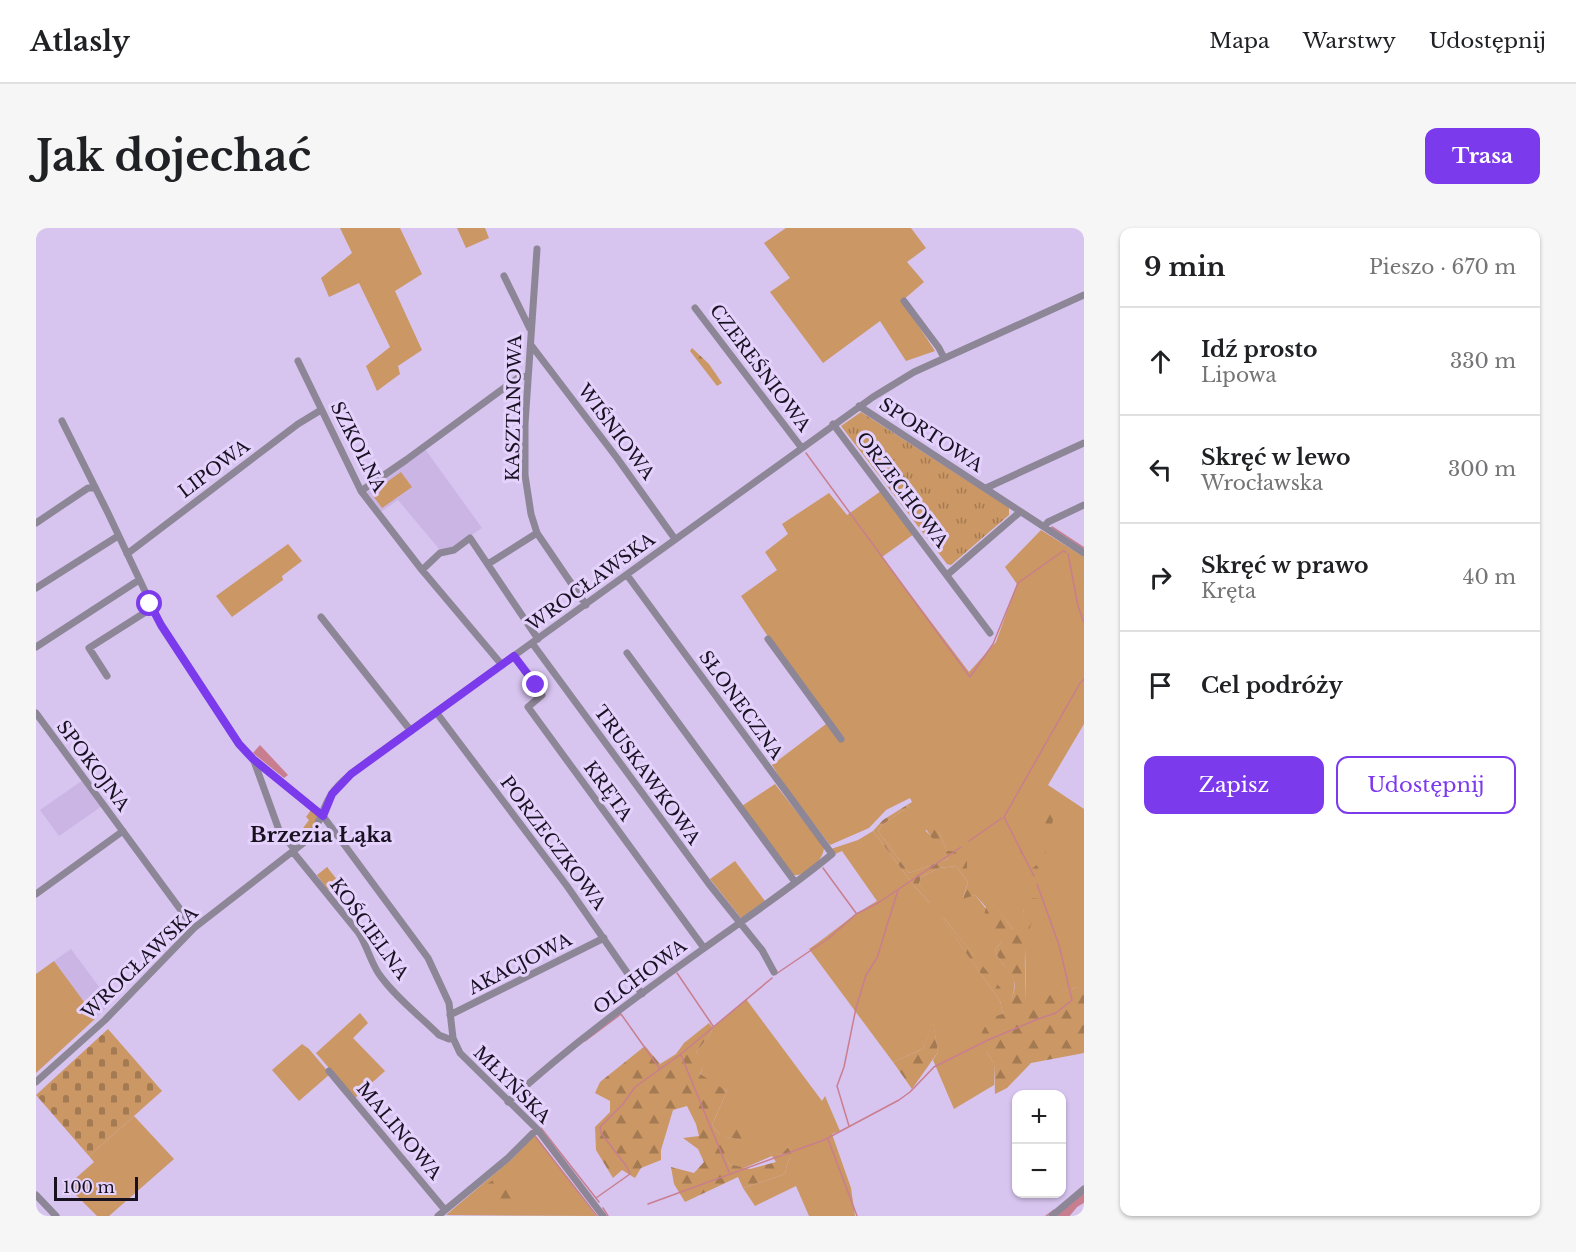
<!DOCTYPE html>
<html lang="pl">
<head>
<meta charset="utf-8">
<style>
  body { margin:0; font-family:"Libre Baskerville",serif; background:#f6f6f6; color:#202124 }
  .controls { position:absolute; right:18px; bottom:18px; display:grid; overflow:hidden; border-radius:12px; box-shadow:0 2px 4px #0004 }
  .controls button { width:54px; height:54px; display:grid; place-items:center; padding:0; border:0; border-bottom:2px solid #e0e0e0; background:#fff; color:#202124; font:30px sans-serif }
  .scale { position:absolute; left:18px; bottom:15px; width:84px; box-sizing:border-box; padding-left:6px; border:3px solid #181120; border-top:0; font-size:16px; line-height:21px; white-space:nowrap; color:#181120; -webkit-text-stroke:4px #e4d1fc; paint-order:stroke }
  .stop { position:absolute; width:18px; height:18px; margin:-14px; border:4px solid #7c3aed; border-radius:50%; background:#fff }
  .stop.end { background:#7c3aed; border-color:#fff; box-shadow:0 2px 6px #0008 }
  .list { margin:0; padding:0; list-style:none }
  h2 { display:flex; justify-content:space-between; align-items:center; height:78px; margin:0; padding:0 24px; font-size:26px }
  h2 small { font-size:20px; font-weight:400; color:#757577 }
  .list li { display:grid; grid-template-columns:39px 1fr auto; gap:18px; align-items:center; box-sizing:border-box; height:108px; padding:0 24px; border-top:2px solid #e0e0e0 }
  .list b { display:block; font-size:22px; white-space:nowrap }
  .list p { margin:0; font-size:20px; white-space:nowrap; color:#757577 }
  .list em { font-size:20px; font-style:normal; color:#757577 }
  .actions { display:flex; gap:12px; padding:18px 24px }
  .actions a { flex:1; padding:14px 0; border:2px solid #7c3aed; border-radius:12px; text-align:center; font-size:21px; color:#7c3aed }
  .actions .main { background:#7c3aed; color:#fff }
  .icon { flex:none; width:33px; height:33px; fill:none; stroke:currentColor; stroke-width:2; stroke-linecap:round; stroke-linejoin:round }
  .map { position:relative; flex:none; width:1048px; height:988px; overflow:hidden; border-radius:12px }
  header { display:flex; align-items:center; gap:36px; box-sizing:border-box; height:84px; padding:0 30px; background:#fff; border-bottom:2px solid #e0e0e0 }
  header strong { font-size:28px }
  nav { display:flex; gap:33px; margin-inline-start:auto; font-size:21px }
  .intro { display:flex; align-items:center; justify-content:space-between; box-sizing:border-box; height:144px; padding:0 36px }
  h1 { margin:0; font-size:42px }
  .button { padding:15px 27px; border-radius:12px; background:#7c3aed; color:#fff; font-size:21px; font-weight:700 }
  main { display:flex; gap:36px; padding:0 36px }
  aside { flex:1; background:#fff; border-radius:12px; box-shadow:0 2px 4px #0004 }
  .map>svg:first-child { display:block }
  .built { fill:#cbb5e5 }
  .grass { fill:#cb9764 }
  .forest { fill:url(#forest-firs) }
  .cemetery { fill:url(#cemetery-stones) }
  .park { fill:url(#park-tufts) }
  .water { fill:#c97e8f }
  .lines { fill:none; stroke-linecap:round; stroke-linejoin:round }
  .stream { stroke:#c97e8f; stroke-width:1.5 }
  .river { stroke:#c97e8f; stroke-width:10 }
  .minor { stroke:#8d8697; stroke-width:7 }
  .route { stroke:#7c3aed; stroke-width:8 }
  .labels { text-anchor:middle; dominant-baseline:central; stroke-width:6; stroke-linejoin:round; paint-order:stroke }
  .street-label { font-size:18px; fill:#181120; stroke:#e4d1fc }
  .quarter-label { font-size:21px; font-weight:bold; fill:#181120; stroke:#e4d1fc }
</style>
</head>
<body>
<header>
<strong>Atlasly</strong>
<nav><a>Mapa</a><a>Warstwy</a><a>Udostępnij</a></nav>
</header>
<div class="intro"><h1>Jak dojechać</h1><a class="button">Trasa</a></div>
<main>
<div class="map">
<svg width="1048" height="988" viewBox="0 0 1048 988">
  <defs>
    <pattern id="forest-firs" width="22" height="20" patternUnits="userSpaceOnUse" patternTransform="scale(1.5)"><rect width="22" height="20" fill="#cb9764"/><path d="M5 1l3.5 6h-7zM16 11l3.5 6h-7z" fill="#a47a52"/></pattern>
    <pattern id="cemetery-stones" width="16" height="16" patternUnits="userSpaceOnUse" patternTransform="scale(1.5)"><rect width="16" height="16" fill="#cb9764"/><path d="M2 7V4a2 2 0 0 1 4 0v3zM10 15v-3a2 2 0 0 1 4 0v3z" fill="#a47a52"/></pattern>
    <pattern id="park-tufts" width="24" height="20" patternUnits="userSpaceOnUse" patternTransform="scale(1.5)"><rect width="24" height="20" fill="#cb9764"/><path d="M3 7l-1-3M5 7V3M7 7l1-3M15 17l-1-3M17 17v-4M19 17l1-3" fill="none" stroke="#a47a52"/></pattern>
  </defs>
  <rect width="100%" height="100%" fill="#d7c4ef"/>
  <path class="built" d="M 389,221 L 446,300 L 418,319 L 404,322 L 362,272 L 343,285 L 330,265 Z
    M 47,552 L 66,578 L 23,608 L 4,582 Z
    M 35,721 L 75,775 L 60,790 L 18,733 Z"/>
  <path class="grass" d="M 304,0 L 364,0 L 386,46 L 359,63 L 386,122 L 362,138 L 364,146 L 341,163 L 330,138 L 354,119 L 323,55 L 293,69 L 285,50 L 316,25 Z
    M 421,0 L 449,0 L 453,10 L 430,20 Z
    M 750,0 L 875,0 L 890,20 L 871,34 L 888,54 L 866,73 L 899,123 L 870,133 L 844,93 L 787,135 L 734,64 L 754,50 L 728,15 Z
    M 365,244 L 376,259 L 346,280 L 335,265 Z
    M 845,263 L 878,306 L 846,329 L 933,444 L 960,414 L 981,356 L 969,339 L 1005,302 L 1048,329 L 1048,496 L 1012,557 L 1048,581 L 1048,759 L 1042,759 L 990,775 L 989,712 L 997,688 L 988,681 L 985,697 L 978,702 L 911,623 L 903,604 L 889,602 L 903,617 L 912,631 L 873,645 L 842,603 L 846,597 L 873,578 L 871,577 L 876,574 L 874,570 L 850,582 L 833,600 L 794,617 L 751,561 L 736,537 L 790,496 L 705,368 L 741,342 L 729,324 L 752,306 L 746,296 L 793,265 L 811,287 Z
    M 252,316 L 266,333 L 246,348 L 247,352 L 196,389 L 180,368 Z
    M 739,556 L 788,619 C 788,632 770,649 757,647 L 706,578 Z
    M 275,582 L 282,588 L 275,603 L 262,615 L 256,615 L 255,611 L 258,605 L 262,607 L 273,592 L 270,589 Z
    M 837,603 L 879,659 L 894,675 L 883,656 L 885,649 L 903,640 L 920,638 L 932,654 L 927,670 L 939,667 L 959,692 L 965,714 L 959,722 C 968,748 986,739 975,774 L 908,690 L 905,689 L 964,773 L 967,786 L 950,824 L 958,835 L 958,857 L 918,881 L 897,832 L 902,824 L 897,795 L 887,821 L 857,834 L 773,721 C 796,705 816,687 841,673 L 806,623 L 799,626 L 795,621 L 822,612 Z
    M 699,633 L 729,673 L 705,690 L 674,651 Z
    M 18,733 L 60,790 L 0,845 L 0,746 Z
    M 710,771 L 786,873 L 789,868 L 804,903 L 796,906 L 815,960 L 819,988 L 773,988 L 760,958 L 719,978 L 707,960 L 749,946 L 752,933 L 765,918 L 749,907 L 754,917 L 745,927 L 733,923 L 736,928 L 708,940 L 693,936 L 684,915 L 691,909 L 713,914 L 684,907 L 676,897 L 691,863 L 664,847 L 670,830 L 666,831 L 660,824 L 673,808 L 677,800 Z
    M 324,785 L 332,795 L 317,810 L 349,843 L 319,870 L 280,825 Z
    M 266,816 L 273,821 L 294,846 L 263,873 L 236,842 Z
    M 98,888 L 138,931 L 73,988 L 61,988 L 31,958 L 58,934 L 53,928 Z
    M 499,907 L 560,988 L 410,987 L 475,932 Z"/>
  <path class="forest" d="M 656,120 L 673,136 L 686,155 L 681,158 L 654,123 Z
    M 1015,574 L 1020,578 L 1006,641 L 1004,659 L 996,651 L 992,644 L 1002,636 L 1004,623 L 986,629 L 982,615 L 985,611 L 987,615 L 1004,617 Z
    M 871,577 L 873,578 L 846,597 L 842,603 L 873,645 L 912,631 C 905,619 890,607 888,594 L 903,604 L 911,623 L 931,624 L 931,645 L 977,701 L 984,697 L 988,681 L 996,670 L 1008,671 C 984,708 989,732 990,774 L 1042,759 L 1048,759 L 1048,825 L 995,835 L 971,860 L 959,866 L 958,835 L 950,824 L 945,824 L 941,820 C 944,805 951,789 967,786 L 964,773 L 904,688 L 908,690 L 975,773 C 987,743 967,746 959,722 L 965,714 L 957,704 L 959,692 L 947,693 L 950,679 L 939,667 L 927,671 L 932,654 L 920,638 L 903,640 L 885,649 L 883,656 L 897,678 L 879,659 L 837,603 L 847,592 Z
    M 897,793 L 902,824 L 876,861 L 857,834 L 887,821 Z
    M 673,795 L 677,800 L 673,808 L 660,824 L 666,830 L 671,830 L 664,846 L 691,863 L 676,897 L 684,907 L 696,895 L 714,914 L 691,909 L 685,915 L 693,936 L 714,941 L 740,934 L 732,922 L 745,927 L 753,918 L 749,907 L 751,898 L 766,918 L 752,933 L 749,946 L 707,960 L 702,949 L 649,974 L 638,956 L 635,939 L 658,945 L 668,934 L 662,921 L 647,910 L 663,908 L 660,896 L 651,878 L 637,882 L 625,922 L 625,932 L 605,940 L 599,950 L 586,942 L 577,950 L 560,922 L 559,899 L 574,884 L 574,873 L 559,865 L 564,854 L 609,818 L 624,836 L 640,826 L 648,815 Z
    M 465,947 L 478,951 L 472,959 L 476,964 L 497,953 L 486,972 L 476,980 L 465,979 L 461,964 L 448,958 Z"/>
  <path class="cemetery" d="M 72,801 L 126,863 L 53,928 L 0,867 Z"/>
  <path class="park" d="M 825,184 L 969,277 L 973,280 L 973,287 L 915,337 L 911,336 L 805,198 Z
    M 291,639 L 306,658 L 303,661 L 299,657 L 292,662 L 281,647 Z"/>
  <path class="water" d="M 224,517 L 252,547 L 248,550 L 217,525 Z"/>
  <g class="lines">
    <path class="stream" d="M 770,225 L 934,449 L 957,416 L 982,355 L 1027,323 L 1030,324
      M 1016,299 L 1048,320
      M 1032,326 L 1042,378 L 1048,395
      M 933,613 L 966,590
      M 787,640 L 820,685
      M 998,648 L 968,589 L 1044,455 L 1048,451
      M 641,745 L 677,798
      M 740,746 L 793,710 L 820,686 L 842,675 L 925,619
      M 549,813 L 585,786 L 624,841
      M 645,827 L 693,944
      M 813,898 L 801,858 L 808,839 L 820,780 L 830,747 L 841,730 L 862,662
      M 505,900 L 563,974
      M 499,908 L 561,988
      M 792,911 L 821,988
      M 560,970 L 594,946 L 591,939 L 565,905 L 564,899 L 587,876 L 599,859 L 645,826 L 736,750
      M 612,976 L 788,912 L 863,872 L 874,864 L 898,839 L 952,812 L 1002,791 L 1020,785 L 1036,772 L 1023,717 L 1001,656
      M 567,980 L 572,988
      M 1010,988 L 1018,982"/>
    <path class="river" d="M 1027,988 L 1038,975 L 1048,969"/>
    <path class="minor" d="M 501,21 L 489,196 L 489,247 L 495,286 L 501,305 L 550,377
      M 468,48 L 494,101
      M 868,73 L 903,120 L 908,130
      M 659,80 L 765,219
      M 495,117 L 581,230 L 639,311
      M 262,133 L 325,263 L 386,342 L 466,437
      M 823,178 L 1048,325
      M 26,193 L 72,285 L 125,397 L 203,516 L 217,531 L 287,588 L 392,730 L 413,775 L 417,810 L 424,825 L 501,901 L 567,988
      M 797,196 L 954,405
      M 950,260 L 1048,215
      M 325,263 L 370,232 L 483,149 L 492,148
      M 0,295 L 52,260 L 59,260
      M 1008,299 L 1012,294 L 1048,277
      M 91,326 L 262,196 L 285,182
      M 452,336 L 501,305
      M 386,342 L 404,325 L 418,322 L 434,310 L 502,411
      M 911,347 L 984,284
      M 0,360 L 82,308
      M 285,389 L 375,503
      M 732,411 L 805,511
      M 496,415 L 673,656 L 726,722 L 738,744
      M 0,419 L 103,352
      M 591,425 L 759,654
      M 478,428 L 506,467 L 492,479 L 668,720
      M 71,448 L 53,420 L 116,380
      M 400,484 L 531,658 L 606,766
      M 0,485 L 158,700
      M 218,533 L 243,602 L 259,622
      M 257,624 L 322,704 C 331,717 334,733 343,746 C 359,769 384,788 403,807 L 413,811 L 417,810
      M 0,666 L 87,603
      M 414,787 L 568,710
      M 293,843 L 409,982
      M 0,854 L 69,792 L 158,700 L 270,613 C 283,598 284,588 292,572 C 301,554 321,542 336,530 L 837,169 L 878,144 L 1048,67
      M 472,874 C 533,818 600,769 667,721 C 710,690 755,660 796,626 L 591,347
      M 0,967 L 20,988
      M 402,988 L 472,930 L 501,901
      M 1016,988 L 1048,961"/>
  </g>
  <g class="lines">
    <path class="route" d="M 114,376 L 125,397 L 203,516 L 217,531 L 287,588 L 296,566 L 315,546 L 478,428 L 500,457"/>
  </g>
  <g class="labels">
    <g class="street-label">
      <text transform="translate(724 140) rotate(53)">CZEREŚNIOWA</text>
      <text transform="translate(478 180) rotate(-89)">KASZTANOWA</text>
      <text transform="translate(580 204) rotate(53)">WIŚNIOWA</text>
      <text transform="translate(895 207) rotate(33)">SPORTOWA</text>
      <text transform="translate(322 219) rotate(63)">SZKOLNA</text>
      <text transform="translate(178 241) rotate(-37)">LIPOWA</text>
      <text transform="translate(866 262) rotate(53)">ORZECHOWA</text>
      <text transform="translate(555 354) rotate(-36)">WROCŁAWSKA</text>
      <text transform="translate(705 477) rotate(54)">SŁONECZNA</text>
      <text transform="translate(57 538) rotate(53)">SPOKOJNA</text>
      <text transform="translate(611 547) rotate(54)">TRUSKAWKOWA</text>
      <text transform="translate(572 563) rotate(54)">KRĘTA</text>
      <text transform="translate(517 615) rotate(53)">PORZECZKOWA</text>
      <text transform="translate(333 701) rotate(54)">KOŚCIELNA</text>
      <text transform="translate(104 735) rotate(-44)">WROCŁAWSKA</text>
      <text transform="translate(484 736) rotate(-27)">AKACJOWA</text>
      <text transform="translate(604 749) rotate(-37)">OLCHOWA</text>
      <text transform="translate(476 857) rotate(45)">MŁYŃSKA</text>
      <text transform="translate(363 903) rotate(50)">MALINOWA</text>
    </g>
    <g class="quarter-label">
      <text x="285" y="607">Brzezia Łąka</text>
    </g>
  </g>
</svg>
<div class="controls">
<button>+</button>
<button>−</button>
</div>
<div class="scale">100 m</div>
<div class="stop" style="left:114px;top:376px"></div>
<div class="stop end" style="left:500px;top:457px"></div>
</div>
<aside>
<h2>9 min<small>Pieszo · 670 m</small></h2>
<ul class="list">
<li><svg class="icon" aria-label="ahead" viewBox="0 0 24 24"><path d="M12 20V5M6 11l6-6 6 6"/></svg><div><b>Idź prosto</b><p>Lipowa</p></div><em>330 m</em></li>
<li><svg class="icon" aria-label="left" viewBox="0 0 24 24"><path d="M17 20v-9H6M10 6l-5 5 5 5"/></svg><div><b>Skręć w lewo</b><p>Wrocławska</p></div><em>300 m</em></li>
<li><svg class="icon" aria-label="right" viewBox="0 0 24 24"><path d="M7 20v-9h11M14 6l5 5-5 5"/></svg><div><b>Skręć w prawo</b><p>Kręta</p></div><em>40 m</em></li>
<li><svg class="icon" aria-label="arrive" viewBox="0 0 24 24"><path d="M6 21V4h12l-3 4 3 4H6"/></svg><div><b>Cel podróży</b></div></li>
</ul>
<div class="actions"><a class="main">Zapisz</a><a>Udostępnij</a></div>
</aside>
</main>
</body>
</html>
